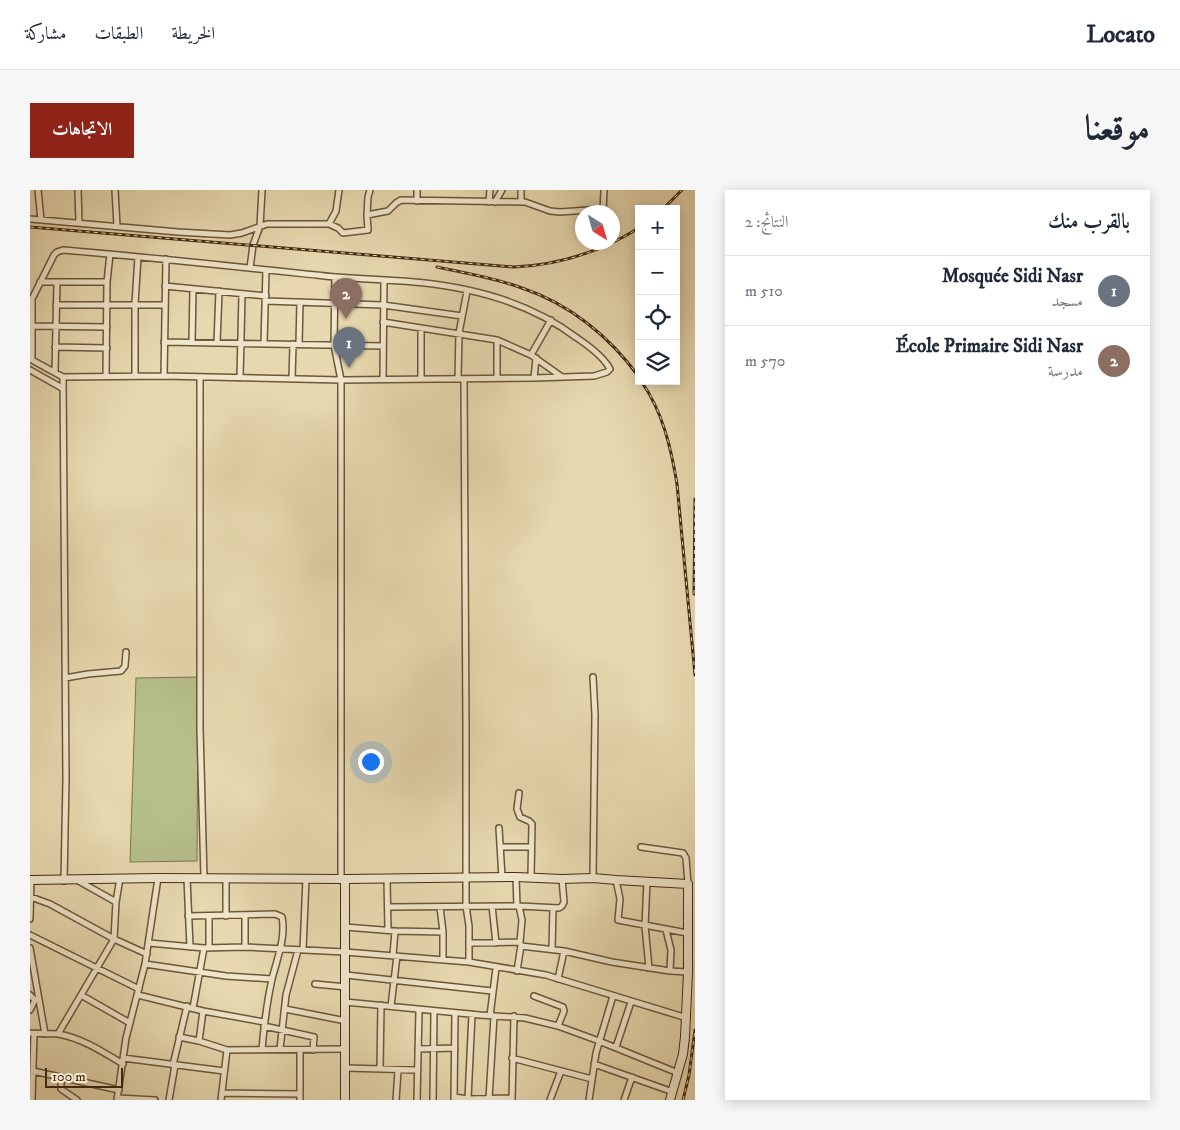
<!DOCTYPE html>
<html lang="ar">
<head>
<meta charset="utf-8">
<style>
  body { margin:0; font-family:"IM FELL DW Pica",Amiri,serif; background:#f6f6f7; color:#1f2937; direction:rtl }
  .controls { position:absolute; right:15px; top:15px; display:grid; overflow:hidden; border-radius:0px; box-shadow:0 2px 12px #0003 }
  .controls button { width:45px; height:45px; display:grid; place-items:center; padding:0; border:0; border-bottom:1px solid #e0e1e3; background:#fff; color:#1f2937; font:25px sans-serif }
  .compass { position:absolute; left:545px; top:15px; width:45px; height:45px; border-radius:50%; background:#fff; box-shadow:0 2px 12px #0003; rotate:143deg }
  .scale { position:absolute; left:15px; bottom:12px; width:78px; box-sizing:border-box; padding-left:5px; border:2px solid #462a10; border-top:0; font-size:14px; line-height:18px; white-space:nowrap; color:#462a10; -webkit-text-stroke:4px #efe6cb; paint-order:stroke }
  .you { position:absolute; left:340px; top:571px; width:18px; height:18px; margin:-12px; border:4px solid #fff; border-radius:50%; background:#1a73e8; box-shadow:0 0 0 8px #1a73e833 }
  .badge { display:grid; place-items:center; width:32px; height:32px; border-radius:50%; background:#8f2418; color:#fff; font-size:16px; font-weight:700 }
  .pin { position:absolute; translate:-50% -41px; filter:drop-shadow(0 1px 2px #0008) }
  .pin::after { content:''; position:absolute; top:26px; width:18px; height:15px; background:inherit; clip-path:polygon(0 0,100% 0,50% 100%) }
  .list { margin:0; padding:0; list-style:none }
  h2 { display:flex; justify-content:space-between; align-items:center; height:65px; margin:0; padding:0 20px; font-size:21px }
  h2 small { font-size:16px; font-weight:400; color:#747a83 }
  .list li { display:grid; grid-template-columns:32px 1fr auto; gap:15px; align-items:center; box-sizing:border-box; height:70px; padding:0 20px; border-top:1px solid #e0e1e3 }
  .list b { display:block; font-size:19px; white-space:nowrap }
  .list p { margin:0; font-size:16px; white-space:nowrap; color:#747a83 }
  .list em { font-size:16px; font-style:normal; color:#747a83 }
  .icon { flex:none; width:28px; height:28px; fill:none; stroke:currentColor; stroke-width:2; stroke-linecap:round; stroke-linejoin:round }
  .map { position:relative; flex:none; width:665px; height:910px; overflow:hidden; direction:ltr; border-radius:0px }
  header { display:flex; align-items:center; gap:30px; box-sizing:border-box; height:70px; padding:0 25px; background:#fff; border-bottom:1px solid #e0e1e3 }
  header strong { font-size:24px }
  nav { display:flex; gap:28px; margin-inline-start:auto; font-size:18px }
  .intro { display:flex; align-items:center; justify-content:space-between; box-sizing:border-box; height:120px; padding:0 30px }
  h1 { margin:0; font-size:35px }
  .button { padding:12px 22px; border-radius:0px; background:#8f2418; color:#fff; font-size:18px; font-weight:700 }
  main { display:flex; gap:30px; padding:0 30px }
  aside { flex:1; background:#fff; border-radius:0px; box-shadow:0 2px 12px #0003 }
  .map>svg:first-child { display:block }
  .green { fill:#b6bf8b; stroke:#7e744e }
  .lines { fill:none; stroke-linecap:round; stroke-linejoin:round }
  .street-casing { stroke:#6e5638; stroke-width:8 }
  .secondary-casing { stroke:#462a10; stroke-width:10 }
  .street { stroke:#efe6cb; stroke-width:5 }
  .secondary { stroke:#efe6cb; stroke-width:8 }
  .rail-casing { stroke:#462a10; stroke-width:3 }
  .rail { stroke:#efe6cb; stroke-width:1; stroke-dasharray:4; stroke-linecap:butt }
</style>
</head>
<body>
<header>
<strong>Locato</strong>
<nav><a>الخريطة</a><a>الطبقات</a><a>مشاركة</a></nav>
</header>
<div class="intro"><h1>موقعنا</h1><a class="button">الاتجاهات</a></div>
<main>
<aside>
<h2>بالقرب منك<small>النتائج: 2</small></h2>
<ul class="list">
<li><span class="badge" style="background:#6b7280">1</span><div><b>Mosquée Sidi Nasr</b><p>مسجد</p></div><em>510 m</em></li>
<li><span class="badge" style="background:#8d6e63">2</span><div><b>École Primaire Sidi Nasr</b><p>مدرسة</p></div><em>570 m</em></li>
</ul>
</aside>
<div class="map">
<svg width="665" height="910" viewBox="0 0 665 910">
  <rect width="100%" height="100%" fill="#e7d8af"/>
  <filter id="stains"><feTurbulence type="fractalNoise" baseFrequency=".004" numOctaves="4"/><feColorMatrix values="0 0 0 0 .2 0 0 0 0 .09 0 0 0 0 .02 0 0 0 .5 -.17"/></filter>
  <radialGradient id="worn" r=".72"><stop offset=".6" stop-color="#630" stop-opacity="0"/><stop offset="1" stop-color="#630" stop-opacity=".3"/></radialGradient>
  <path class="green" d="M 168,487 L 167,671 L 100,672 L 106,488 Z"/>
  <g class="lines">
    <g class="street-casing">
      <path id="street" d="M 8,0 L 11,30
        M 48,0 L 49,33
        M 85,0 L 87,36
        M 387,0 L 387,11
        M 459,12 L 460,0
        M 465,12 L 472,0
        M 491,12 L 491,0
        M 573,22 L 574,0
        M 337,25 L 338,7 L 340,0
        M 0,29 L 148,42 L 200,45 L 212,43 L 237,34 L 299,34 L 308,38 L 313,43 L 338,40 L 337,25 L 358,21 L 366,13 L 371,10 L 495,12 L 520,21 L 530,22 L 573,19
        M 299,34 L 306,21 L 309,0
        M 220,78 L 223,55 L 230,36 L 232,0
        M 305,87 L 304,155 L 311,190 L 311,689
        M 10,92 L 77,92
        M 135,96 L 236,106
        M 2,110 L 2,170
        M 236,111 L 353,115 L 432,126
        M 0,113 L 24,65 L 27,62 L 33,60 C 117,67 201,76 286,85 C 318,89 351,89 384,92 C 441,97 501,113 547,148 C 559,156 573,166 580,179 L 577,182 L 564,186 L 504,188 L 311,190 L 134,186 L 33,187 L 0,169
        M 26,115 L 134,115
        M 353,132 L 467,150 L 501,165 L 532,187
        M 3,136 L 77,137
        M 391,138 L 391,189
        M 134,152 L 353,156
        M 162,152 L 163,99
        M 187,153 L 189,101
        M 234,154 L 236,80
        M 269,154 L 270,112
        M 25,157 L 77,158
        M 501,165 L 521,130
        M 0,180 L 32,198
        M 25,182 L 27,92
        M 76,186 L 77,92 L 80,64
        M 105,186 L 105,114 L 108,67
        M 134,186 L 136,69
        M 33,187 L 36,589 L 34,691
        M 170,187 L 170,539 L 174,688
        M 210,188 L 212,104
        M 467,188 L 467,150
        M 504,188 L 506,168
        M 262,189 L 263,154
        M 353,189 L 354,90
        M 428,189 L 429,143 L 437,101
        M 434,189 L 436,540 L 436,716 L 439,736 L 439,772
        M 35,488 L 58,484 L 91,481 L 95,476 L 96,462
        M 489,603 L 487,619 L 490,627 L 499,631 L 502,634 L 501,687
        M 469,638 L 472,687
        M 471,657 L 501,657
        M 611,657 L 653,663 L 656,668 L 658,694
        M 486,687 L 487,716
        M 157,688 L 160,757
        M 196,688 L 196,726
        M 563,688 L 565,525 L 563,487
        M 357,689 L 358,740
        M 47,690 L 86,712
        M 586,690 L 590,709 L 588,730 L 657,743
        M 617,691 L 615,736 L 619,778
        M 1,707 L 20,714 L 84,749 L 117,764
        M 462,716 L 466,753
        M 358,717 L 489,716 L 529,718 L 532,716 L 534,712 L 532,689
        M 410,717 L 413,742 L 413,770
        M 158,726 L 245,724 L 252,727 C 256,748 247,769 242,789 C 237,812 234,836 232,859
        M 179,726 L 179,758
        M 0,729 L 1,690
        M 315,737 L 365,741 L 413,742
        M 636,740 L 641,760 L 640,781
        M 0,745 L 109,799
        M 119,753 L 174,758 L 215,757 L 315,762 L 439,772 L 516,785 L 657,828
        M 439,753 L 490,752 L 492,730 L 489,716
        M 491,756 L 534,761 L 582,772 L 640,781 L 658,782
        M 215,757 L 215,725
        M 0,758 L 15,844
        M 522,759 L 523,718
        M 273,760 L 276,688
        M 363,765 L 365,741
        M 115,774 L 196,786 L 242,789
        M 487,781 L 491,755
        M 316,785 L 462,801
        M 528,789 L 534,761
        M 285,794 L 316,797
        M 0,805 L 5,810 L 0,820
        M 51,805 L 100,833
        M 108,805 L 173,821 L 234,832
        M 504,806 L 533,817 L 534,821 L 528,836
        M 315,812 L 450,825 L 495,828 L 528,836 L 569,851 L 648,883
        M 361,816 L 367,766
        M 163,818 L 174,758
        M 255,819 L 316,831
        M 460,826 L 466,778
        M 234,836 L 284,847 L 283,860
        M 0,843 C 9,844 19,843 28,844 C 52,848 73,862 93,874
        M 28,844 L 84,749 L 86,712 L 90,688
        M 149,847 L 169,851 L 197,860 L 316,859
        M 169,851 L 173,821
        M 586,857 L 601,812
        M 250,859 L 256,805 L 268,760
        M 388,859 L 425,858
        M 93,868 L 194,881
        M 482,868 L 562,889
        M 564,874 L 643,902
        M 143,875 L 157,816
        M 316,878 L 387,880
        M 350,879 L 351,815
        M 3,881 L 89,900
        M 31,887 L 31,899 L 47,910
        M 192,903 L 270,904
        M 424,907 L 438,909 L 482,908
        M 87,908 L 125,910
        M 438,909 L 442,824
        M 459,909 L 464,826
        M 2,910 L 4,844
        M 87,910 L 96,848 L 115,774 L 128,688
        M 139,910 L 145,875
        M 191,910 L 197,860
        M 270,910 L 270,860
        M 366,910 L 368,881
        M 387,910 L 389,820
        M 403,910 L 404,821
        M 424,910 L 425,823
        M 482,910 L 484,826
        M 520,910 L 531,881
        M 559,910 L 566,863 L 583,806
        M 594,910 L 602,887"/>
    </g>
    <g class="secondary-casing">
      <path id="secondary" d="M 315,689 L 315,910
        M 0,690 L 128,688 L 315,689 L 486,687 L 532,689 L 563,688 L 586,690 L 658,694 L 658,782 L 655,847 L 653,864 L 640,910"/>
    </g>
    <use href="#street" class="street"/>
    <use href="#secondary" class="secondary"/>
    <g class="rail-casing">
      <path id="rail" d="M 633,19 L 652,0
        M 0,37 L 484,77 C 529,75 570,62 609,38
        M 407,77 C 435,83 465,88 492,98 C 540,114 580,147 609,187
        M 611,191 C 633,222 641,258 647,294 L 665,485
        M 664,404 L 665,309
        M 653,910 L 659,885 L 665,840"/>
    </g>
    <use href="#rail" class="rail"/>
  </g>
  <rect width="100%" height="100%" filter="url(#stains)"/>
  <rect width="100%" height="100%" fill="url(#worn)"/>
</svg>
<div class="controls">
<button>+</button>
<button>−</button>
<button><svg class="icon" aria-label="locate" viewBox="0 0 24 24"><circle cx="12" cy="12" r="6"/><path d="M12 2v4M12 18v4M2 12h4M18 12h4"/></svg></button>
<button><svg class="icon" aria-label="layers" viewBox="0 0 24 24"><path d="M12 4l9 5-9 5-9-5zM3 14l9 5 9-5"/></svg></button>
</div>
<svg class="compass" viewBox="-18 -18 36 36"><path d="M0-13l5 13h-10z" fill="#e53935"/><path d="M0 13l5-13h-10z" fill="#747a83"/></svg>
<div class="scale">100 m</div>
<div class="you"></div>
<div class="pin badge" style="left:319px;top:178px;background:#6b7280">1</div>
<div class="pin badge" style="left:316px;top:129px;background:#8d6e63">2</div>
</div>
</main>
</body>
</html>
